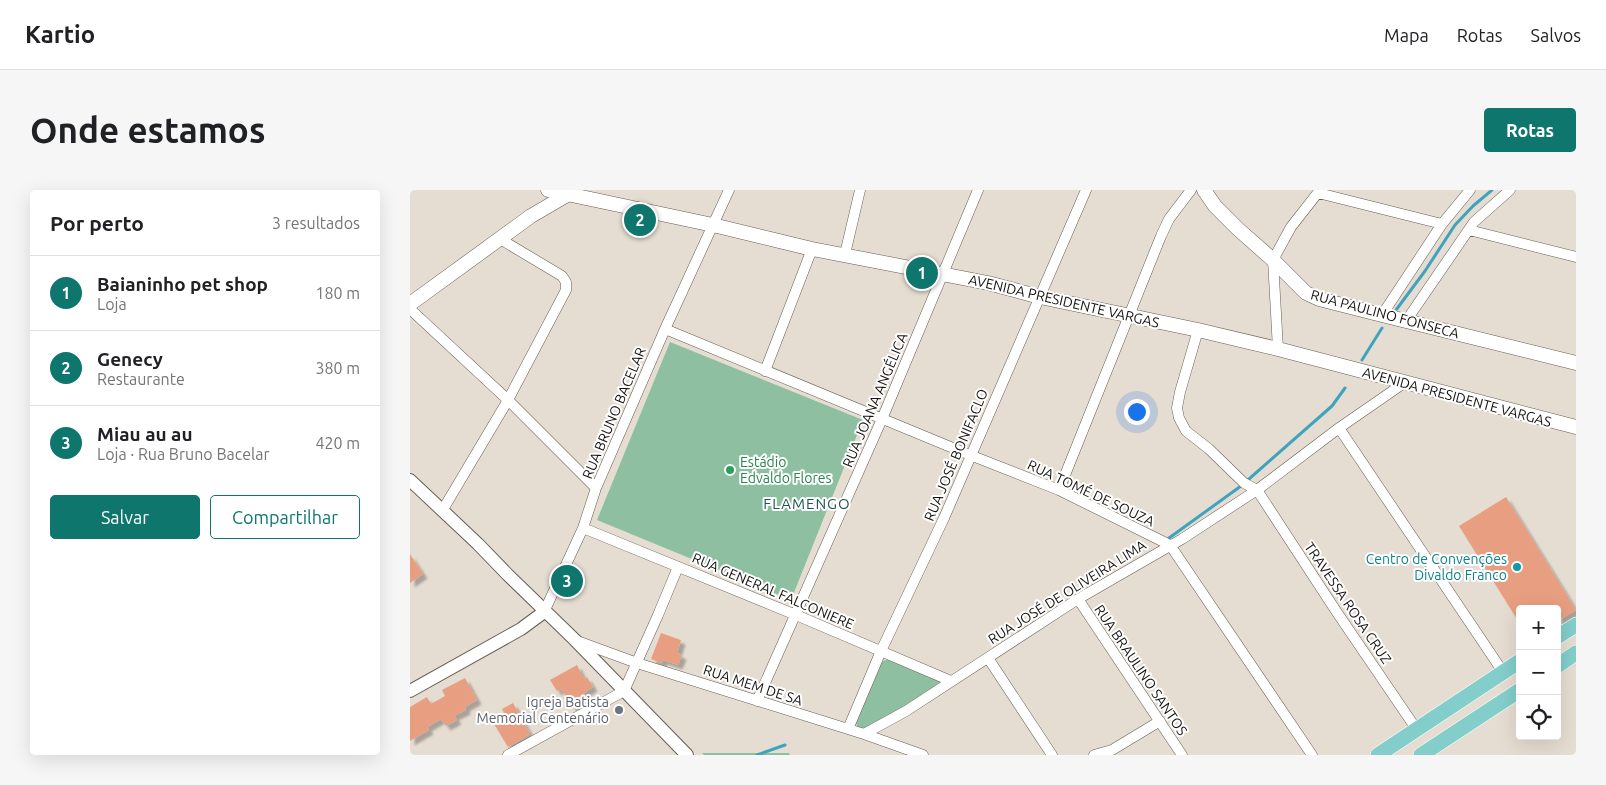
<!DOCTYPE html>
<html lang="pt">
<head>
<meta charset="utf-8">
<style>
  body { margin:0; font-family:Ubuntu,sans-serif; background:#f6f6f6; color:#202124 }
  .controls { position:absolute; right:15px; bottom:15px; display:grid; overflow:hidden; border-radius:5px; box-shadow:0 5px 20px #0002 }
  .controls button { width:45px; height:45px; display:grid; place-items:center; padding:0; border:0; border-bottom:1px solid #e0e0e0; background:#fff; color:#202124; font:25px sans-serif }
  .you { position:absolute; left:726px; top:221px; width:18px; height:18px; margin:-12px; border:4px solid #fff; border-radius:50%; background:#1a73e8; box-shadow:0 0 0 8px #1a73e833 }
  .badge { display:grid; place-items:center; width:32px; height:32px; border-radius:50%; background:#0f766e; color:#fff; font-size:16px; font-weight:700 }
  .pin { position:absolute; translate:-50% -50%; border:2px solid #fff; box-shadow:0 1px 5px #0006 }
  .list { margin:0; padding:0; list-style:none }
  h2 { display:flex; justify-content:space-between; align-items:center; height:65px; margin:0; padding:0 20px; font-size:21px }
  h2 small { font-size:16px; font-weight:400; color:#757577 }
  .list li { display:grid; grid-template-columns:32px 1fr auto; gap:15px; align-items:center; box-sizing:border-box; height:75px; padding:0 20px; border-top:1px solid #e0e0e0 }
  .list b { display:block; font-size:19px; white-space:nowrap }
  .list p { margin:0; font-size:16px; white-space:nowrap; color:#757577 }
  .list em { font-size:16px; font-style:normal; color:#757577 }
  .actions { display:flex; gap:10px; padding:15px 20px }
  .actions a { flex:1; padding:11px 0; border:1px solid #0f766e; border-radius:5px; text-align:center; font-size:18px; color:#0f766e }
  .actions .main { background:#0f766e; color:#fff }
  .icon { flex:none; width:28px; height:28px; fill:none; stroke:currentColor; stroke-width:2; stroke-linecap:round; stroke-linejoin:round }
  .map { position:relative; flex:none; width:1166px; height:565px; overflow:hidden; border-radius:5px }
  header { display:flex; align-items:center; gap:30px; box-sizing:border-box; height:70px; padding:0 25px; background:#fff; border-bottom:1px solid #e0e0e0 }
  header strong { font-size:24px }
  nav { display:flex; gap:28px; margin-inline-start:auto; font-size:18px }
  .intro { display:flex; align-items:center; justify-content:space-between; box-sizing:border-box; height:120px; padding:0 30px }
  h1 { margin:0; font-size:35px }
  .button { padding:12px 22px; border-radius:5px; background:#0f766e; color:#fff; font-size:18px; font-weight:700 }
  main { display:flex; gap:30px; padding:0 30px }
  aside { flex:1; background:#fff; border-radius:5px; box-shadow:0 5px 20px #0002 }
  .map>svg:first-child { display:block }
  .green { fill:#8dbfa0 }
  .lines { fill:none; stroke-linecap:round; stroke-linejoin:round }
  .stream { stroke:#40a3bd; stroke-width:3 }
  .building { fill:#e89e80; filter:url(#shadow) }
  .minor-casing { stroke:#655e53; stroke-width:11 }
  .tertiary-casing { stroke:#655e53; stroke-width:14 }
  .secondary-casing { stroke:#655e53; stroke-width:15 }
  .primary-casing { stroke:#fff; stroke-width:16 }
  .minor { stroke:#fff; stroke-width:10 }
  .tertiary { stroke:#fff; stroke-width:12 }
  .secondary { stroke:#fff; stroke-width:14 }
  .primary { stroke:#83cecb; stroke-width:15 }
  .leisure-dot { fill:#2e9e5b; stroke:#fff; stroke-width:2 }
  .culture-dot { fill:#0f9aa8; stroke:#fff; stroke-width:2 }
  .worship-dot { fill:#6b7280; stroke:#fff; stroke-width:2 }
  .labels { text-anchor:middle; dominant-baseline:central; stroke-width:4; stroke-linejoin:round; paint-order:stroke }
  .street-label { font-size:14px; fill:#16130f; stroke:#fff }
  .leisure-label { font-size:14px; fill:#27864d; stroke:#fff; text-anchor:start }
  .culture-label { font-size:14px; fill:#0d838f; stroke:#fff; text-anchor:end }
  .worship-label { font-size:14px; fill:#5b616d; stroke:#fff; text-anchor:end }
  .neighbourhood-label { font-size:15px; letter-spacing:1px; fill:#1f574e; stroke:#fff }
</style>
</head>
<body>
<header>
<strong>Kartio</strong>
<nav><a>Mapa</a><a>Rotas</a><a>Salvos</a></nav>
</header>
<div class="intro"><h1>Onde estamos</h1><a class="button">Rotas</a></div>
<main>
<aside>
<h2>Por perto<small>3 resultados</small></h2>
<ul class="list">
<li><span class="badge">1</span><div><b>Baianinho pet shop</b><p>Loja</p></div><em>180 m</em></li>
<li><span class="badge">2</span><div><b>Genecy</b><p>Restaurante</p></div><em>380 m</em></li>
<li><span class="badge">3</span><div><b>Miau au au</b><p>Loja · Rua Bruno Bacelar</p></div><em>420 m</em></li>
</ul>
<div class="actions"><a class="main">Salvar</a><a>Compartilhar</a></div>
</aside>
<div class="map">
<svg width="1166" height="565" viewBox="0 0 1166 565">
  <defs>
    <filter id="shadow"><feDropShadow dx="4.5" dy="4.5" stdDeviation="1" flood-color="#0004"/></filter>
  </defs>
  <rect width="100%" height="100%" fill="#e6ddd2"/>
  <path class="green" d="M 260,152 L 453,230 L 381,410 L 187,330 Z
    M 479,469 L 531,492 L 458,539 L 448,538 L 446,533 L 467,479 L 473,471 Z
    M 292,563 L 379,563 L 380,565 L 294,565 Z"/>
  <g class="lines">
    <path class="stream" d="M 986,120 L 1015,81 L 1045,35 L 1063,16 L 1082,0
      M 952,170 L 972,138
      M 759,348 L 831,296 L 922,216 L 935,198
      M 347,565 L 375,555"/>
  </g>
  <path class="building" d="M 1096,307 L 1166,420 L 1147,431 L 1147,419 L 1110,419 L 1110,434 L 1049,336 Z
    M 0,364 L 13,384 L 0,393 Z
    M 251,443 L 271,450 L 267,463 L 272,465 L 268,475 L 253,470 L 252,473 L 241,469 Z
    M 167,475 L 174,489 L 177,487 L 183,497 L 174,503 L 178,509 L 163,518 L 151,499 L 147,501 L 140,490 Z
    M 55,488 L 67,510 L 55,517 L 56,520 L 44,526 L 47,530 L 36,536 L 31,529 L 17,537 L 19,540 L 0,551 L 0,517 L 17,507 L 21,514 L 35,506 L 32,500 Z
    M 103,513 L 120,544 L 98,557 L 84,534 L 96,527 L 92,519 Z"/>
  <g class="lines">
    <g class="minor-casing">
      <path id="minor" d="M 908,3 L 1032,34
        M 1059,40 L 1166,67
        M 435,64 L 450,0
        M 0,119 L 98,210 L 186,298
        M 972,125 L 1032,34 L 1060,0
        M 996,131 L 1064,32 L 1100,0
        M 255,139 L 560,265 L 649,300 L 760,355 L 902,565
        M 788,140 L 770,202 L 767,218 L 769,228 L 776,241 L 799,259 L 834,293 L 847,300 L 926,421 L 1007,540
        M 868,159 L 863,70 L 881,37 L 910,0
        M 355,181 L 402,59
        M 929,238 L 1093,482
        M 649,300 L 751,46 L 759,29 L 781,0
        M 32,321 L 98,210 L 156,100 L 156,92 L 152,86 L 90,49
        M 173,338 L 386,425 L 541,491
        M 668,409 L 772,565
        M 134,422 L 173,338 L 186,298 L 255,139 L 319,0
        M 167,451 L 227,473 L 454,544 L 513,565
        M 578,468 L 642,565
        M 347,511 L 472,229 L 568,0
        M 438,539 L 471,461 L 534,328 L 676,0
        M 454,544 L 496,521 L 668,409 L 772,349 L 847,300 L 929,238 L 994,193
        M 98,565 L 214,501 L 248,425 L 268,377
        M 684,565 L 702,560 L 750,531"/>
    </g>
    <g class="tertiary-casing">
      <path id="tertiary" d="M 0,290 L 68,354 L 98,385 L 165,450 L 277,565
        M 0,501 L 111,439 L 134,422"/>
    </g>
    <g class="secondary-casing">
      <path id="secondary" d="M 138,0 L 303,35 L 402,59 L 578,93 L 630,107 L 788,140 L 868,159 L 1166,237
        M 794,0 L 805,16 L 828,39 L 863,70 L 896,103 L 909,109 L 972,125 L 1166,173
        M 0,114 L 121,26 L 157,5 L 158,2"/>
    </g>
    <g class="primary-casing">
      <path id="primary" d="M 1147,447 L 1166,435
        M 1147,476 L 1166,463
        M 968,565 L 1110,471
        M 1011,565 L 1110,500"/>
    </g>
    <use href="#minor" class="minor"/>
    <use href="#tertiary" class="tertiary"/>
    <use href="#secondary" class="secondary"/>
    <use href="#primary" class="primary"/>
  </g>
  <circle class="leisure-dot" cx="320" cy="280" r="5"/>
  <circle class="culture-dot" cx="1107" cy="377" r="5"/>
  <circle class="worship-dot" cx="209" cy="520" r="5"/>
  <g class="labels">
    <g class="street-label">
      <text transform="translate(654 111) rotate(13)">AVENIDA PRESIDENTE VARGAS</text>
      <text transform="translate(975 124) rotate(15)">RUA PAULINO FONSECA</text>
      <text transform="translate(1047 207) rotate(15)">AVENIDA PRESIDENTE VARGAS</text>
      <text transform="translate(465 210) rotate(-67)">RUA JOANA ANGÉLICA</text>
      <text transform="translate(204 223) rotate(-67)">RUA BRUNO BACELAR</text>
      <text transform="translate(546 265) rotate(-67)">RUA JOSÉ BONIFACLO</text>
      <text transform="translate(681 303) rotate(25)">RUA TOMÉ DE SOUZA</text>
      <text transform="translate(363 401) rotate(23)">RUA GENERAL FALCONIERE</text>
      <text transform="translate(657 402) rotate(-32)">RUA JOSÉ DE OLIVEIRA LIMA</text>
      <text transform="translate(938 413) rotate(56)">TRAVESSA ROSA CRUZ</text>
      <text transform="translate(731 480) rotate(56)">RUA BRAULINO SANTOS</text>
      <text transform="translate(343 495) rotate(18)">RUA MEM DE SA</text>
    </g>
    <g class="leisure-label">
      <text x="330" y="272">Estádio<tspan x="330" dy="16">Edvaldo Flores</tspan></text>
    </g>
    <g class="culture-label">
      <text x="1097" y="369">Centro de Convenções<tspan x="1097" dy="16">Divaldo Franco</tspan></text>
    </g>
    <g class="worship-label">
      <text x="199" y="512">Igreja Batista<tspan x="199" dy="16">Memorial Centenário</tspan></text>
    </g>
    <g class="neighbourhood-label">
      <text x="397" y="313">FLAMENGO</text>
    </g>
  </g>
</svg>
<div class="controls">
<button>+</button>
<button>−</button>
<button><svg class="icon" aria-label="locate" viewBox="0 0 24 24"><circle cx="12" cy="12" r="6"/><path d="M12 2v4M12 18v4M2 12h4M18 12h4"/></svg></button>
</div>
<div class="you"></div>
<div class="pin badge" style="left:512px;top:83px">1</div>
<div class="pin badge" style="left:230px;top:30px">2</div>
<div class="pin badge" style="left:157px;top:391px">3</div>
</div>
</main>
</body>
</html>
